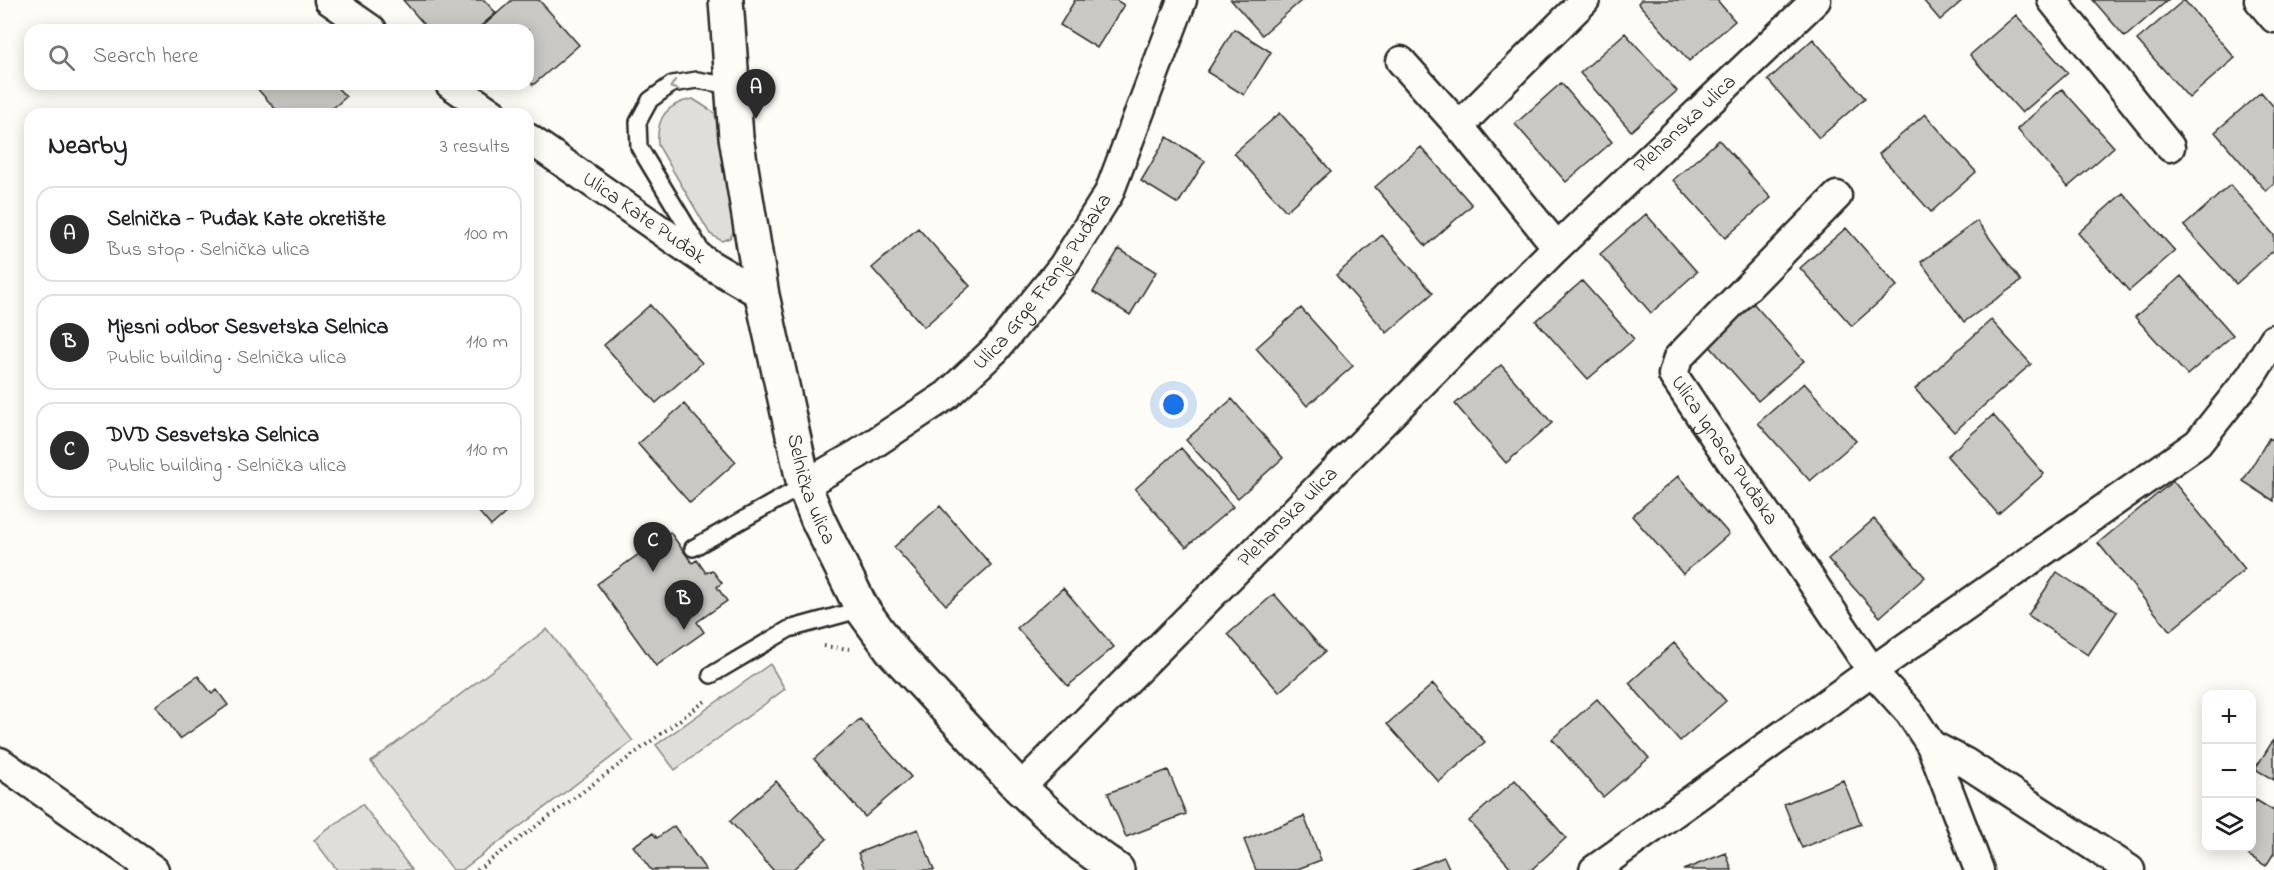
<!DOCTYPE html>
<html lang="en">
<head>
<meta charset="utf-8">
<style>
  body { margin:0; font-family:"Indie Flower",sans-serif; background:#f6f6f6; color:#202124 }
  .controls { position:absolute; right:18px; bottom:18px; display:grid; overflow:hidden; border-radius:12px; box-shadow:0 3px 15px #0003 }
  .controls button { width:54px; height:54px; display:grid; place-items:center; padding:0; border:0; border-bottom:2px solid #e0e0e0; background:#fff; color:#202124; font:30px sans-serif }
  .you { position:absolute; left:1174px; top:405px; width:21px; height:21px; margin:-15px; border:4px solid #fff; border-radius:50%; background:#1a73e8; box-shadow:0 0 0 9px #1a73e833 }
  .badge { display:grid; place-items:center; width:39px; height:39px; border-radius:50%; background:#2b2b2b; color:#fff; font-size:20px; font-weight:700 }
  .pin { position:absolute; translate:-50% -50px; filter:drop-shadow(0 2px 3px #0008) }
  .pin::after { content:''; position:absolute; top:32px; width:21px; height:18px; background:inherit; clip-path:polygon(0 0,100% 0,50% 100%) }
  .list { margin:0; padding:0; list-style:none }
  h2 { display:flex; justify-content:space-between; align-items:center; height:78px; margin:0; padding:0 24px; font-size:26px }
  h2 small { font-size:20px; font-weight:400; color:#757577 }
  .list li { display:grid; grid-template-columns:39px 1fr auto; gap:18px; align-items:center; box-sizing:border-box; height:96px; margin:0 12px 12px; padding:0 12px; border:2px solid #e0e0e0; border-radius:18px }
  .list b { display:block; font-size:22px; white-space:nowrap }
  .list p { margin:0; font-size:20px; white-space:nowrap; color:#757577 }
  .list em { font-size:20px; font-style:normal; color:#757577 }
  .icon { flex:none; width:33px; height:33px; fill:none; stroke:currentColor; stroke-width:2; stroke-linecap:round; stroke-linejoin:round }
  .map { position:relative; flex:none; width:2274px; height:870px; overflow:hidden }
  .search { position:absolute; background:#fff; box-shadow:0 3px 15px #0003; left:24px; top:24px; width:510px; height:66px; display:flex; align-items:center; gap:15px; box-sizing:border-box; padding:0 21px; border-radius:18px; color:#757577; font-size:22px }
  .panel { position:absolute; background:#fff; box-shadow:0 3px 15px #0003; left:24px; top:108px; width:510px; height:402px; border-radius:18px }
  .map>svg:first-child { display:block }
  .green { fill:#dfdeda; stroke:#858482; stroke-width:1.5 }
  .building { fill:#c9c8c4; stroke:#2b2b2b; stroke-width:1.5 }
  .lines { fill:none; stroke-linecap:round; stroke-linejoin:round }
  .lane-casing { stroke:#2b2b2b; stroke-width:20 }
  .street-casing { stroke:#2b2b2b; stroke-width:33 }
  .secondary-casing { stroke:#2b2b2b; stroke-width:38 }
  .path { stroke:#2b2b2b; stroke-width:4; stroke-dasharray:1.5 4.5; stroke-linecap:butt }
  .lane { stroke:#fdfcf7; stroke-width:15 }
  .street { stroke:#fdfcf7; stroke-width:28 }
  .secondary { stroke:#fdfcf7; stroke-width:33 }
  .oneway { stroke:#9e9e9b }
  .labels { text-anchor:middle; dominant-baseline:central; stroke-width:5; stroke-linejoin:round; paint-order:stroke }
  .street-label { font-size:21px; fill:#2b2b2b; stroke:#fdfcf7 }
</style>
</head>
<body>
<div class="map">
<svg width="2274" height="870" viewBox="0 0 2274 870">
  <rect width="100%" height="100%" fill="#fdfcf7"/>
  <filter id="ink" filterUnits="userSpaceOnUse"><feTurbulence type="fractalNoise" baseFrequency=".0167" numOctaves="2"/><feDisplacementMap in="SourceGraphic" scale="12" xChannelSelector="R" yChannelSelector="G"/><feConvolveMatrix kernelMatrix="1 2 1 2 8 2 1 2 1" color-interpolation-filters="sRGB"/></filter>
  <g filter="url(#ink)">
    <path class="green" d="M 693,99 L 715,113 L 734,231 L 730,238 L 722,241 L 710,234 L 658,145 C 656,118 666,104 693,99 Z
      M 547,629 L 633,741 L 462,870 L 453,870 L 371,762 Z
      M 770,664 L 785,689 L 675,770 L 656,745 Z
      M 362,804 L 412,870 L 337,870 L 314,840 Z"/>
    <path class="building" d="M 403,0 L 484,0 L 496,13 L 476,30 L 429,30 Z
      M 512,0 L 539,0 L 579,45 L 533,85 L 528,79 L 528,30 L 484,30 L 482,27 Z
      M 1075,0 L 1116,0 L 1124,5 L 1097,48 L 1060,25 Z
      M 1231,0 L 1302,0 L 1262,35 Z
      M 1641,0 L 1717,0 L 1735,21 L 1689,61 L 1638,3 Z
      M 1923,0 L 1963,0 L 1940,20 Z
      M 2093,0 L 2168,0 L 2125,37 Z
      M 2184,0 L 2235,58 L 2189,98 L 2137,40 Z
      M 2016,15 L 2068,73 L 2022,113 L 1970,55 Z
      M 1234,29 L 1271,52 L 1244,95 L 1207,72 Z
      M 1625,33 L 1677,91 L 1631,131 L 1580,73 Z
      M 1813,39 L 1865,98 L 1819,138 L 1768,80 Z
      M 1561,83 L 1612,142 L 1566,182 L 1515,124 Z
      M 253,84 L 334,84 L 346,97 L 326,114 L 280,114 Z
      M 2062,89 L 2114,147 L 2068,187 L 2017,129 Z
      M 2261,92 L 2274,107 L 2274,184 L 2266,191 L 2215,132 Z
      M 1280,113 L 1331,171 L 1286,211 L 1234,153 Z
      M 1925,114 L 1976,172 L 1931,212 L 1879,154 Z
      M 1167,137 L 1205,161 L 1178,204 L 1141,181 Z
      M 1719,140 L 1771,198 L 1725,238 L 1673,180 Z
      M 1421,147 L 1472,205 L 1426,246 L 1375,187 Z
      M 2230,185 L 2274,235 L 2274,250 L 2236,284 L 2184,226 Z
      M 2123,193 L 2175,251 L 2129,291 L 2078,233 Z
      M 1646,214 L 1697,272 L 1651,313 L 1600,254 Z
      M 1977,221 L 2021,281 L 1964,322 L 1921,262 Z
      M 918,228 L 970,286 L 924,327 L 872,268 Z
      M 1846,228 L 1897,286 L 1852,326 L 1800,268 Z
      M 1382,235 L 1433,293 L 1387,333 L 1336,275 Z
      M 1119,249 L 1156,272 L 1130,315 L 1093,292 Z
      M 2181,276 L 2233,335 L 2187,375 L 2135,317 Z
      M 1582,281 L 1634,339 L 1588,379 L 1536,321 Z
      M 1753,303 L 1804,361 L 1758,401 L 1707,343 Z
      M 650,305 L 702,363 L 656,403 L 604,345 Z
      M 1301,308 L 1353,366 L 1307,406 L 1256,348 Z
      M 1991,320 L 2031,364 L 1954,432 L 1915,389 Z
      M 1501,365 L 1552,423 L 1506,463 L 1455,404 Z
      M 1804,383 L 1856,441 L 1810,481 L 1758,423 Z
      M 1232,399 L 1283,458 L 1238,498 L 1186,440 Z
      M 684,404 L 736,462 L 690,503 L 638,444 Z
      M 1993,415 L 2044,474 L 1998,514 L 1947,456 Z
      M 2269,438 L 2274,441 L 2274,501 L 2243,481 Z
      M 1181,448 L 1233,507 L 1186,547 L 1135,489 Z
      M 1678,476 L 1729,534 L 1683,574 L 1632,516 Z
      M 2173,481 L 2245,569 L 2170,631 L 2098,543 Z
      M 472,504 L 516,504 L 491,526 Z
      M 940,506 L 991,565 L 946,605 L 894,547 Z
      M 1874,519 L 1925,577 L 1880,617 L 1828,559 Z
      M 670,532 L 692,563 L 697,560 L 706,573 L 712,570 L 722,583 L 717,587 L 727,601 L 697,622 L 704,632 L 656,666 L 597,584 Z
      M 2057,572 L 2117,612 L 2088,655 L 2028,615 Z
      M 1063,588 L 1114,647 L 1068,686 L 1017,628 Z
      M 1274,594 L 1325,652 L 1279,692 L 1228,634 Z
      M 1674,643 L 1726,701 L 1680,741 L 1629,683 Z
      M 198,676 L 212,694 L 217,690 L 228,705 L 180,739 L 156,706 Z
      M 1433,684 L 1485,742 L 1439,782 L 1387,724 Z
      M 1597,699 L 1649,758 L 1603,797 L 1552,739 Z
      M 860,719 L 911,777 L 865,817 L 814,759 Z
      M 2274,739 L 2274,780 L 2255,769 Z
      M 1168,770 L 1186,814 L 1126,837 L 1108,793 Z
      M 1515,780 L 1566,838 L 1531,870 L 1513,870 L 1469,821 Z
      M 1843,780 L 1861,824 L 1802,848 L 1784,804 Z
      M 776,781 L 827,839 L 792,870 L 773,870 L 730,821 Z
      M 2256,800 L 2274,811 L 2274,853 L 2266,866 L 2236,848 L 2252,848 L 2252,807 Z
      M 1304,816 L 1321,860 L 1295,870 L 1256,870 L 1244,840 Z
      M 674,826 L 706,870 L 651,870 L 633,846 L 653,833 L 657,838 Z
      M 918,829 L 934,870 L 865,870 L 858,853 Z
      M 1726,853 L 1732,870 L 1683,870 Z
      M 1444,857 L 1450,870 L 1411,870 Z"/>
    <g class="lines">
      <g class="lane-casing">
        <path id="lane" d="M 701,250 L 639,147 L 638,122 L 650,100 L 672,84 L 697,80 L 731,86
          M 693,548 L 804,485
          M 711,675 L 789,629 L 862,609"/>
      </g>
      <g class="street-casing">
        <g id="street">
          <path d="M 329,0 L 372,30"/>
          <path d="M 2052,0 L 2170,147"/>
          <path d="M 2259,0 L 2274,18"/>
          <path d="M 1401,61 L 1459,126 L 1557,247"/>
          <path d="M 450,84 L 493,114"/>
          <path d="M 1459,126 L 1585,0"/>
          <path id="s1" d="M 528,138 L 709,264 L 762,295"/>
          <path id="s2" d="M 1837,196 L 1678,358 L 1673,375 L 1872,671 L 1910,713 L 1931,745 L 1979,870"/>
          <path id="s3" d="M 804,485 L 858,454 L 947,395 L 996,349 L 1063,266 L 1109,193 L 1182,0"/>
          <path d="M 1931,745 L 1966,763 L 2130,870"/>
          <path d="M 0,762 L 154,870"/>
          <path id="s4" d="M 1020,788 L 1557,247 L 1816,0"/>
          <path d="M 1594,870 L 1872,671 L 2198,443 L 2251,376 L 2274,339"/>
        </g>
      </g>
      <g class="secondary-casing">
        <g id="secondary">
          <path id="s5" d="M 726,0 L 736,137 L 762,295 L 804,485 L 818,520 L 862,609 L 892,650 L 1020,788 L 1082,845 L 1117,870"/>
        </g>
      </g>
      <path class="path" d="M 824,646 L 849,649
        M 477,870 L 708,699"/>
      <use href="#lane" class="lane"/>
      <use href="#street" class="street"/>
      <use href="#secondary" class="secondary"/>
    </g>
    <defs><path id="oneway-chevron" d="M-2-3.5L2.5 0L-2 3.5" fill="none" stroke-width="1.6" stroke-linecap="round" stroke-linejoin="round" transform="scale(1.5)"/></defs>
    <use class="oneway" href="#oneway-chevron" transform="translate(674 86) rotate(160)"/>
  </g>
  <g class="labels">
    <g class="street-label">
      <text stroke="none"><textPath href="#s4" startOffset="940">Plehanska ulica</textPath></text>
      <text stroke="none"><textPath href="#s1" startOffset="141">Ulica Kate Puđak</textPath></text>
      <text stroke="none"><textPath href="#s3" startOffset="318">Ulica Grge Franje Puđaka</textPath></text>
      <text stroke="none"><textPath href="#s2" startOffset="336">Ulica Ignaca Puđaka</textPath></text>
      <text stroke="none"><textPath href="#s5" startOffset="498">Selnička ulica</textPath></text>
      <text stroke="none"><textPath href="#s4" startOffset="381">Plehanska ulica</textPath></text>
    </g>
  </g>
</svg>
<div class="controls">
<button>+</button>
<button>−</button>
<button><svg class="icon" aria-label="layers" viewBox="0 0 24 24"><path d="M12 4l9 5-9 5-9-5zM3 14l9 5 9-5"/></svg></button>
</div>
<div class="you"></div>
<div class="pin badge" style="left:756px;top:119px">A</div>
<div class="pin badge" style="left:684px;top:630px">B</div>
<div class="pin badge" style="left:653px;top:572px">C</div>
<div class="search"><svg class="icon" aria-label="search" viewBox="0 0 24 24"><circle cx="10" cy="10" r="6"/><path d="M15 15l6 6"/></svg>Search here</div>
<section class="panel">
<h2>Nearby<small>3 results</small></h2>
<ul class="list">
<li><span class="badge">A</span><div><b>Selnička - Puđak Kate okretište</b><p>Bus stop · Selnička ulica</p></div><em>100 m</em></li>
<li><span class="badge">B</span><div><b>Mjesni odbor Sesvetska Selnica</b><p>Public building · Selnička ulica</p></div><em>110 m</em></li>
<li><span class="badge">C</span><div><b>DVD Sesvetska Selnica</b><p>Public building · Selnička ulica</p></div><em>110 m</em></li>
</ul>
</section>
</div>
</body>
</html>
